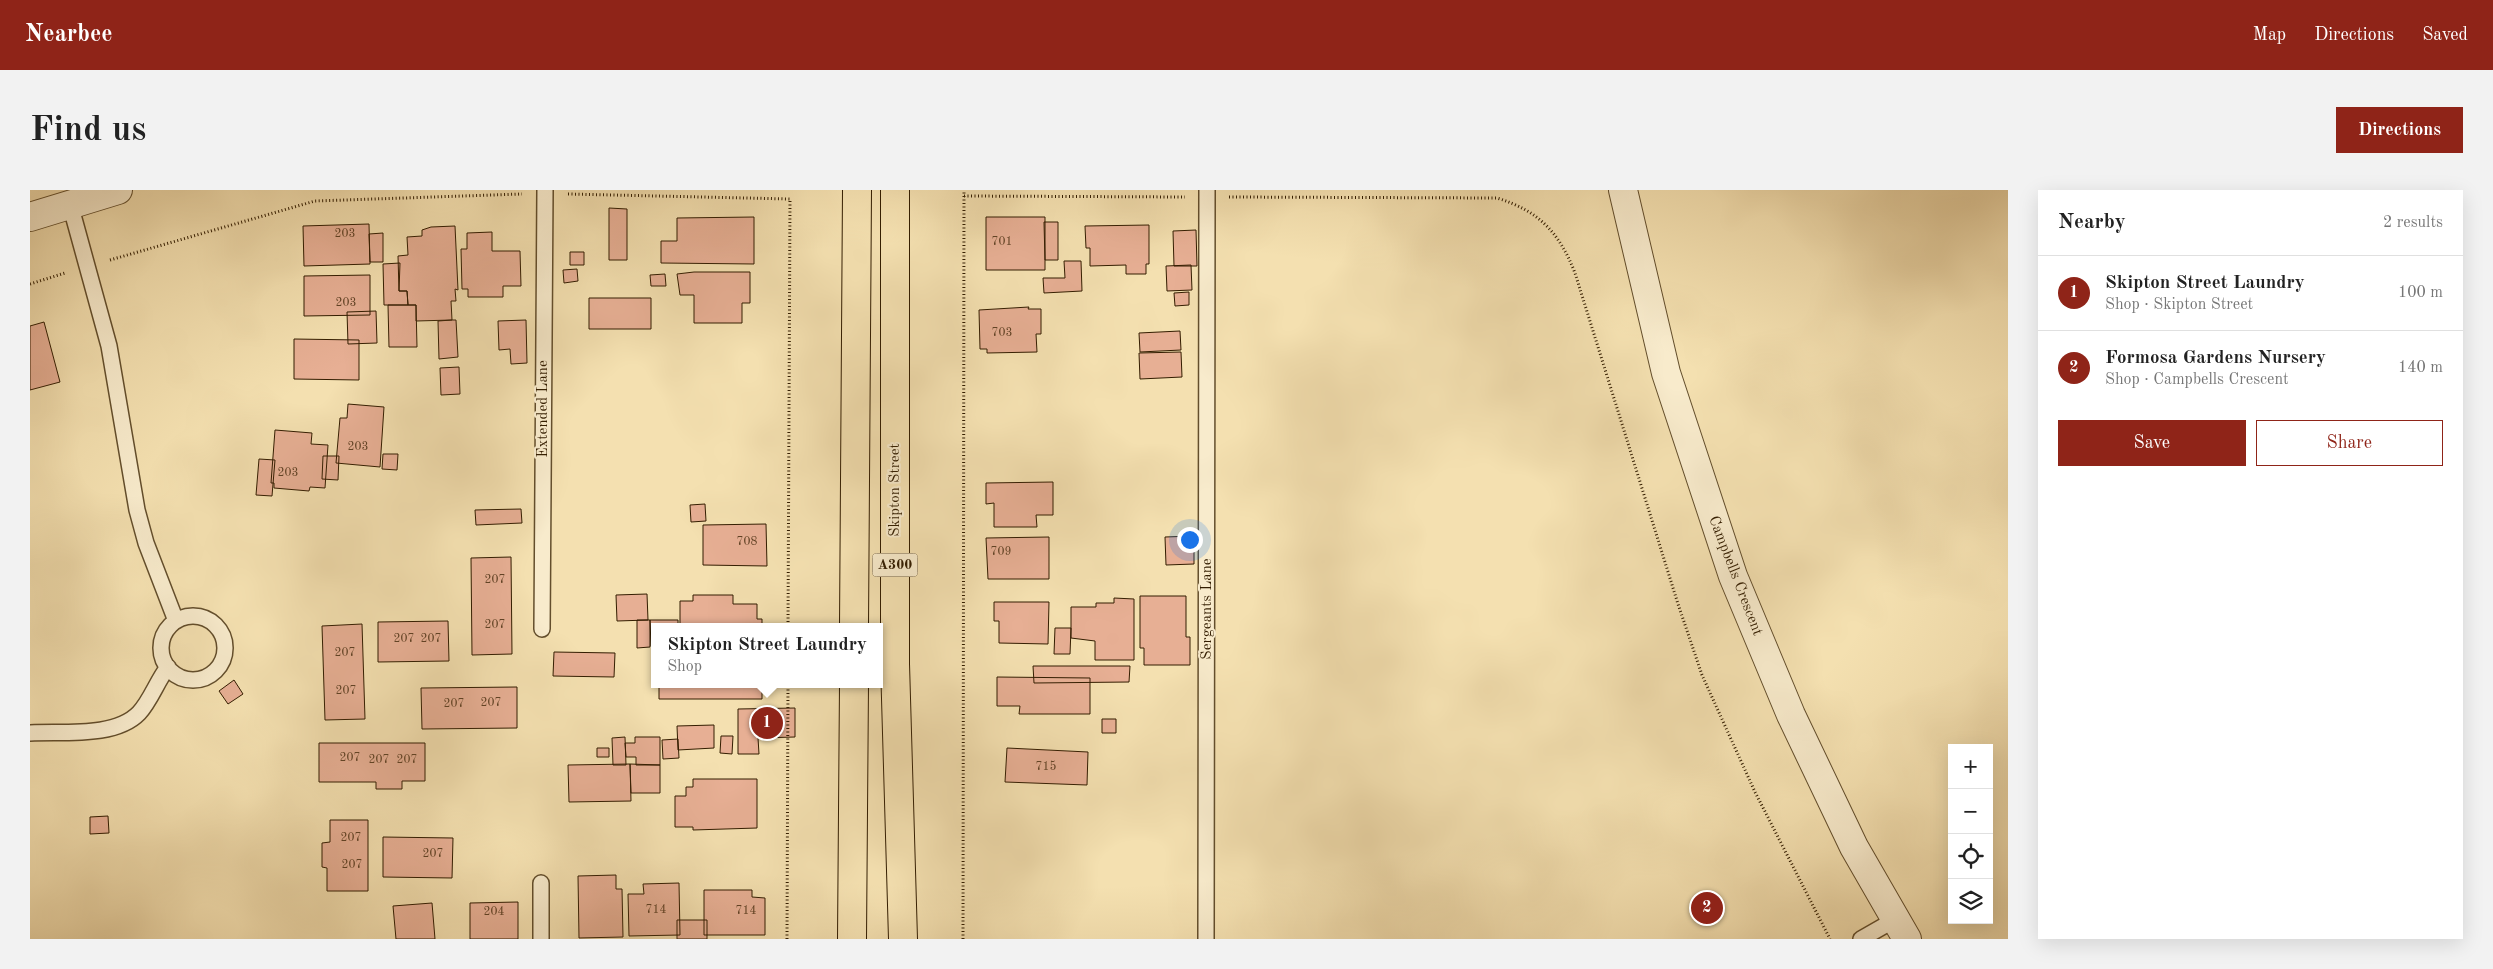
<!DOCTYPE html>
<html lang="en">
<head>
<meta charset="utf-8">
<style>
  body { margin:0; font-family:"Old Standard TT",serif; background:#f2f2f2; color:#222 }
  .controls { position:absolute; right:15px; bottom:15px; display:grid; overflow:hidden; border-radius:0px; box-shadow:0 5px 20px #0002 }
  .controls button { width:45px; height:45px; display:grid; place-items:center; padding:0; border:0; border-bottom:1px solid #e0e0e0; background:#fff; color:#222; font:25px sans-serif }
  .you { position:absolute; left:1159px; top:349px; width:18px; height:18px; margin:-12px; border:4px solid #fff; border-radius:50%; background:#1a73e8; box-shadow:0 0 0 8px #1a73e833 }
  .badge { display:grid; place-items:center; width:32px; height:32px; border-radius:50%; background:#8f2418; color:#fff; font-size:16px; font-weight:700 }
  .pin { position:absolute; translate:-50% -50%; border:2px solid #fff; box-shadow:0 1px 5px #0006 }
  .popup { position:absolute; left:621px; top:433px; width:232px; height:65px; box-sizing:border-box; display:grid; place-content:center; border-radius:0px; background:#fff; filter:drop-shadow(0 1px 4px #0005); font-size:16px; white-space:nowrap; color:#767676 }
  .popup b { font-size:19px; color:#222 }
  .popup::after { content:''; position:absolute; left:50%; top:100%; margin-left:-10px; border:10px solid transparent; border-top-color:#fff }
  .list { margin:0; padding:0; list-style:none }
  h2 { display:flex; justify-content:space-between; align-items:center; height:65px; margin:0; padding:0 20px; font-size:21px }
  h2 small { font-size:16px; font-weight:400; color:#767676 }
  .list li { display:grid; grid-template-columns:32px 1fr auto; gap:15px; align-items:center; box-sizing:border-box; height:75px; padding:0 20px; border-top:1px solid #e0e0e0 }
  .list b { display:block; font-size:19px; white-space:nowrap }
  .list p { margin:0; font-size:16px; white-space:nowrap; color:#767676 }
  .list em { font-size:16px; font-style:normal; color:#767676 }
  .actions { display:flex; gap:10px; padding:15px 20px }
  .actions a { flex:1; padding:11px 0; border:1px solid #8f2418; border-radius:0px; text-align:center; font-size:18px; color:#8f2418 }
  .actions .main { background:#8f2418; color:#fff }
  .icon { flex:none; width:28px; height:28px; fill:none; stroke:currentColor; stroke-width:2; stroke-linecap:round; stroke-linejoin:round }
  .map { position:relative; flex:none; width:1978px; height:749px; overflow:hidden; border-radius:0px }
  header { display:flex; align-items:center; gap:30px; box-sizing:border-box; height:70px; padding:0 25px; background:#8f2418; color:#fff }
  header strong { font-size:24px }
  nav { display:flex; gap:28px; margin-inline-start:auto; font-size:18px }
  .intro { display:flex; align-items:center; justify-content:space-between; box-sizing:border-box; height:120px; padding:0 30px }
  h1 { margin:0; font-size:35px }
  .button { padding:12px 22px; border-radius:0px; background:#8f2418; color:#fff; font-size:18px; font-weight:700 }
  main { display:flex; gap:30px; padding:0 30px }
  aside { flex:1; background:#fff; border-radius:0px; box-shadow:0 5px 20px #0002 }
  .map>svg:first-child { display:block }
  .building { fill:#e7af94; stroke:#331d00 }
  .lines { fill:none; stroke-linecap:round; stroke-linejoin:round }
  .lane-casing { stroke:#634e2c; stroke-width:18 }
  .street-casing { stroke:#634e2c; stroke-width:30 }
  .highway-casing { stroke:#331d00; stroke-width:30 }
  .path { stroke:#331d00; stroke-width:3; stroke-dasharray:1 2.5; stroke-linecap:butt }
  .lane { stroke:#f8ebcc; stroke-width:15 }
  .street { stroke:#f8ebcc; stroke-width:28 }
  .highway { stroke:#f4e0b0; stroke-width:28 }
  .labels { text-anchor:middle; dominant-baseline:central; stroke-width:4; stroke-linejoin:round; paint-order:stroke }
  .number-label { font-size:12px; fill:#604225 }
  .shield { fill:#f8ebcc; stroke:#6e5b3d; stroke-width:1 }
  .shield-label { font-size:14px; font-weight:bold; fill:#331d00 }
  .street-label { font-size:15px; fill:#331d00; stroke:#f8ebcc }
</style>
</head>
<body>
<header>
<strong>Nearbee</strong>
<nav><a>Map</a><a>Directions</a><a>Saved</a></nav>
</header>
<div class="intro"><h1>Find us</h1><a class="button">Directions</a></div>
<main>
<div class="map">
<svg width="1978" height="749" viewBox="0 0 1978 749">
  <rect width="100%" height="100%" fill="#f4e0b0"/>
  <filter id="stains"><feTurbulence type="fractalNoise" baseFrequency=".004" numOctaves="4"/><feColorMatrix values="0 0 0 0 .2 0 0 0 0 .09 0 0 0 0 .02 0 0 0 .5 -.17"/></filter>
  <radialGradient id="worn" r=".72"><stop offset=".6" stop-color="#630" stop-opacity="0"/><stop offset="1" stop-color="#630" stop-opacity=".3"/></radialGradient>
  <path class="building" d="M 579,18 L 597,19 L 597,70 L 579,70 Z
    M 724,27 L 724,74 L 631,73 L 631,51 L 647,51 L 647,28 Z
    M 956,27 L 1015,27 L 1015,80 L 956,80 Z
    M 1014,32 L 1028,32 L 1028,70 L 1015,70 Z
    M 339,34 L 340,74 L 274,76 L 273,36 Z
    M 1119,35 L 1119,74 L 1116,74 L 1116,84 L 1096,84 L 1096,75 L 1060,76 L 1060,58 L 1056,58 L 1055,36 Z
    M 425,36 L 428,100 L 425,99 L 426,111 L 421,111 L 422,130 L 386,131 L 386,115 L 378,115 L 377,101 L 369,101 L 368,66 L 378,65 L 377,47 L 392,46 L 392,40 L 401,37 Z
    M 1166,40 L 1167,76 L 1144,76 L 1143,41 Z
    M 462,42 L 462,61 L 490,61 L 491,96 L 473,96 L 473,107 L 438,107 L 438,99 L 432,99 L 431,59 L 437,59 L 437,43 Z
    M 353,43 L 353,72 L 340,72 L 339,44 Z
    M 540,62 L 554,62 L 554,75 L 540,75 Z
    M 1034,71 L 1051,71 L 1052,101 L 1014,103 L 1013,88 L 1035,88 Z
    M 370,73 L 369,101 L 377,101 L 378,115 L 354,115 L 353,74 Z
    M 1161,75 L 1162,100 L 1137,101 L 1136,76 Z
    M 547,79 L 548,91 L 534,93 L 533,80 Z
    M 664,82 L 720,82 L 720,113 L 712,113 L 712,133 L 664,133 L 664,105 L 650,105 L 647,84 Z
    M 635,84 L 636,96 L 621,96 L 620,85 Z
    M 340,85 L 340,125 L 274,126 L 274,86 Z
    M 1159,102 L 1159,115 L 1145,116 L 1144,103 Z
    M 559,108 L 621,108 L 621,139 L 559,139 Z
    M 358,115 L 386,115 L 387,157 L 359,157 Z
    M 999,117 L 998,119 L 1011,119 L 1011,144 L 1006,144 L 1007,162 L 957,163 L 957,159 L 950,159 L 949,120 Z
    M 346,121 L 347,153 L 318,154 L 317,122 Z
    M 422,130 L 426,130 L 428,167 L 409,169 L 408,131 Z
    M 496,130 L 497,173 L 481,174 L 480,159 L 469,160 L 468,131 Z
    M 14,132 L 30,192 L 0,200 L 0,136 Z
    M 1150,141 L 1151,160 L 1110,162 L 1109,143 Z
    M 264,149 L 329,150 L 329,190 L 264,189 Z
    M 1151,162 L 1152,187 L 1110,189 L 1109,163 Z
    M 429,177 L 430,204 L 411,205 L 410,178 Z
    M 318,214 L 354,217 L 350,277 L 306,273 L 310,228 L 317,228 Z
    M 245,240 L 282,243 L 281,254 L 298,255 L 295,298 L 280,297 L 279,301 L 244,298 L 244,293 L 241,293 Z
    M 353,264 L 368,264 L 367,280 L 352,279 Z
    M 293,266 L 309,266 L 308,290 L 292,289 Z
    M 229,269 L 245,270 L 242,306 L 226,305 Z
    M 1023,292 L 1023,325 L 1006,325 L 1007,337 L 964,337 L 964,313 L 956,314 L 956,293 Z
    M 675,314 L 676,331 L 661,332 L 660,315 Z
    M 491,319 L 492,333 L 446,335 L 445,320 Z
    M 736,334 L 737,376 L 673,375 L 673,335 Z
    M 1164,346 L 1164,374 L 1136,375 L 1135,347 Z
    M 1019,347 L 1019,389 L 958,389 L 956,348 Z
    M 481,367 L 482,464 L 442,465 L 441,368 Z
    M 617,404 L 618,430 L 587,431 L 586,405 Z
    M 663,405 L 703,405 L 703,414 L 727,414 L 727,429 L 732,429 L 732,437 L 646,437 L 646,434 L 650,434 L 650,411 L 663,411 Z
    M 1110,406 L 1156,406 L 1156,447 L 1160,447 L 1160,475 L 1114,475 L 1114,458 L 1110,458 Z
    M 1084,408 L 1104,409 L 1104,470 L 1065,470 L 1065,451 L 1041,448 L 1041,417 L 1066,417 L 1066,413 L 1084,413 Z
    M 964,412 L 1019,412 L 1018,454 L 969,453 L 969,431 L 964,431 Z
    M 607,430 L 620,430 L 620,457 L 607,458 Z
    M 620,430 L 648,430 L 648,437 L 624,437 L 624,456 L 621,456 Z
    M 418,431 L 419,471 L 348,472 L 348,432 Z
    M 332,434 L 335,529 L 295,530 L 292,436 Z
    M 1025,438 L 1041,438 L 1040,464 L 1024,464 Z
    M 524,462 L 585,463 L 584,487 L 523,486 Z
    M 1003,476 L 1100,476 L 1099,492 L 1004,493 Z
    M 967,487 L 1060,488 L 1060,524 L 989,524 L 990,516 L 967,516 Z
    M 204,490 L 213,504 L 198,514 L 189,501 Z
    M 629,494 L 732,494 L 732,509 L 629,509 Z
    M 487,497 L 487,538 L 392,539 L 391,498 Z
    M 765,518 L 765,547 L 728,548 L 729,564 L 708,564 L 708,519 Z
    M 1072,529 L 1086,529 L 1086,543 L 1072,543 Z
    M 684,535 L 684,558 L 648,560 L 647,536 Z
    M 691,546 L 703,546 L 702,564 L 690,563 Z
    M 595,547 L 596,575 L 583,575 L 582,548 Z
    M 605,547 L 630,547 L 630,575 L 606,575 L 606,567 L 596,567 L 595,553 L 605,553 Z
    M 648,549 L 649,568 L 633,569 L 632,550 Z
    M 289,553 L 395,553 L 395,591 L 372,591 L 372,599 L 346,599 L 346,592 L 289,592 Z
    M 567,558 L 579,558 L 579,567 L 567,567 Z
    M 977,558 L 1058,562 L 1057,595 L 975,592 Z
    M 600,574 L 601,611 L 539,612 L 538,575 Z
    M 600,574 L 630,575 L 630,603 L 601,603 Z
    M 663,589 L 727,589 L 727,638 L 663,640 L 663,637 L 645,637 L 645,606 L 656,606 L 656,597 L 663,597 Z
    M 78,626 L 79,643 L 60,644 L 60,627 Z
    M 300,630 L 338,630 L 338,701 L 297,701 L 297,678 L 292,677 L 292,653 L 300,652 Z
    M 353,647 L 423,648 L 422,688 L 353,687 Z
    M 586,685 L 586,699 L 592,699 L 593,747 L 549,748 L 548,686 Z
    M 649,693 L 650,745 L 599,746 L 598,704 L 614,704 L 613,694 Z
    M 674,700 L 722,700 L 722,707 L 735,708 L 735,745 L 674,745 Z
    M 488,712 L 488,749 L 440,749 L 440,713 Z
    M 402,713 L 405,749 L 366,749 L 363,716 Z
    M 647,730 L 677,730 L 677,749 L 647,749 Z"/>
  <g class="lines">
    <g class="lane-casing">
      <path id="lane" d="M 40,14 L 79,156 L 107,320 L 116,353 L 146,431
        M131 458a32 32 0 1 1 64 0a32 32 0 1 1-64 0Z
        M 512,439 L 515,0
        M 0,543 C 32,541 85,548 109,523 C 121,510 127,491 138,477
        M 511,693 L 511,749
        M 1176,749 L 1177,0
        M 1831,749 L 1866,729"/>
    </g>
    <g class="street-casing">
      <path id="street" d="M 1593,0 L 1636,183 L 1703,386 L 1761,525 L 1824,657 L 1877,749
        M 0,27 L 88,0"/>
    </g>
    <g class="highway-casing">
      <path id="highway" d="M 865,0 L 865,474 L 873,749
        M 824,437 L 827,0
        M 822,749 L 824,494"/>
    </g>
    <path class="path" d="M 538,4 L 760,9 L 758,437
      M 934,6 L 1155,7
      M 1199,7 L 1467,8 C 1509,21 1529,42 1545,83 L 1648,414 L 1672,485 L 1725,602 L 1800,749
      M 80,70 L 285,11 L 492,4
      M 0,94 L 35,83
      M 757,749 L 758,494
      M 933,749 L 934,0"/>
    <use href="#lane" class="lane"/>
    <use href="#street" class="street"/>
    <use href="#highway" class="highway"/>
  </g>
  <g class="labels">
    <g class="number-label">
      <text x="315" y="44">203</text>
      <text x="972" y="52">701</text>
      <text x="316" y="113">203</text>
      <text x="972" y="143">703</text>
      <text x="328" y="257">203</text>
      <text x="258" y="283">203</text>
      <text x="717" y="352">708</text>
      <text x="971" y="362">709</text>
      <text x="465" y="390">207</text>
      <text x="465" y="435">207</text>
      <text x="374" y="449">207</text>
      <text x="401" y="449">207</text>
      <text x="315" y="463">207</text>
      <text x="316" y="501">207</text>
      <text x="461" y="513">207</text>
      <text x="424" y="514">207</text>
      <text x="320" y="568">207</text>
      <text x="349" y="570">207</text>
      <text x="377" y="570">207</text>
      <text x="1016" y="577">715</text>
      <text x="321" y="648">207</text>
      <text x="403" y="664">207</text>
      <text x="322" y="675">207</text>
      <text x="626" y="720">714</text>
      <text x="716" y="721">714</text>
      <text x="464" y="722">204</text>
    </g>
    <rect class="shield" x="842.5" y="363.5" width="45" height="23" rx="4"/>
    <g class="shield-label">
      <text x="865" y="375">A300</text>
    </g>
    <g class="street-label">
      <text transform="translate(513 219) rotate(-90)">Extended Lane</text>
      <text transform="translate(865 300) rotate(-90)">Skipton Street</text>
      <text transform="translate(1705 386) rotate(69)">Campbells Crescent</text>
      <text transform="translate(1177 419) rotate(-90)">Sergeants Lane</text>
    </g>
  </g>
  <rect width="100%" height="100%" filter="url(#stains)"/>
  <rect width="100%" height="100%" fill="url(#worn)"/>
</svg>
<div class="controls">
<button>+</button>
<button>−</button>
<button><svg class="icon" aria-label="locate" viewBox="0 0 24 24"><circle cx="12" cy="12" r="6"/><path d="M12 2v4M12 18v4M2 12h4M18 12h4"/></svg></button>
<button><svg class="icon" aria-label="layers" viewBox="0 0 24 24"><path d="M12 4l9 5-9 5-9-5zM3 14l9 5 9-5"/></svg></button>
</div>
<div class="you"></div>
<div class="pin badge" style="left:737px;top:533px">1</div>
<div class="popup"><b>Skipton Street Laundry</b>Shop</div>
<div class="pin badge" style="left:1677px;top:718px">2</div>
</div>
<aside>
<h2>Nearby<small>2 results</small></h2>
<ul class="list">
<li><span class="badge">1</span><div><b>Skipton Street Laundry</b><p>Shop · Skipton Street</p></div><em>100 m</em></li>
<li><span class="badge">2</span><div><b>Formosa Gardens Nursery</b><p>Shop · Campbells Crescent</p></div><em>140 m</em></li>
</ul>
<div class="actions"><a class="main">Save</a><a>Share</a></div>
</aside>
</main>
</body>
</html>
